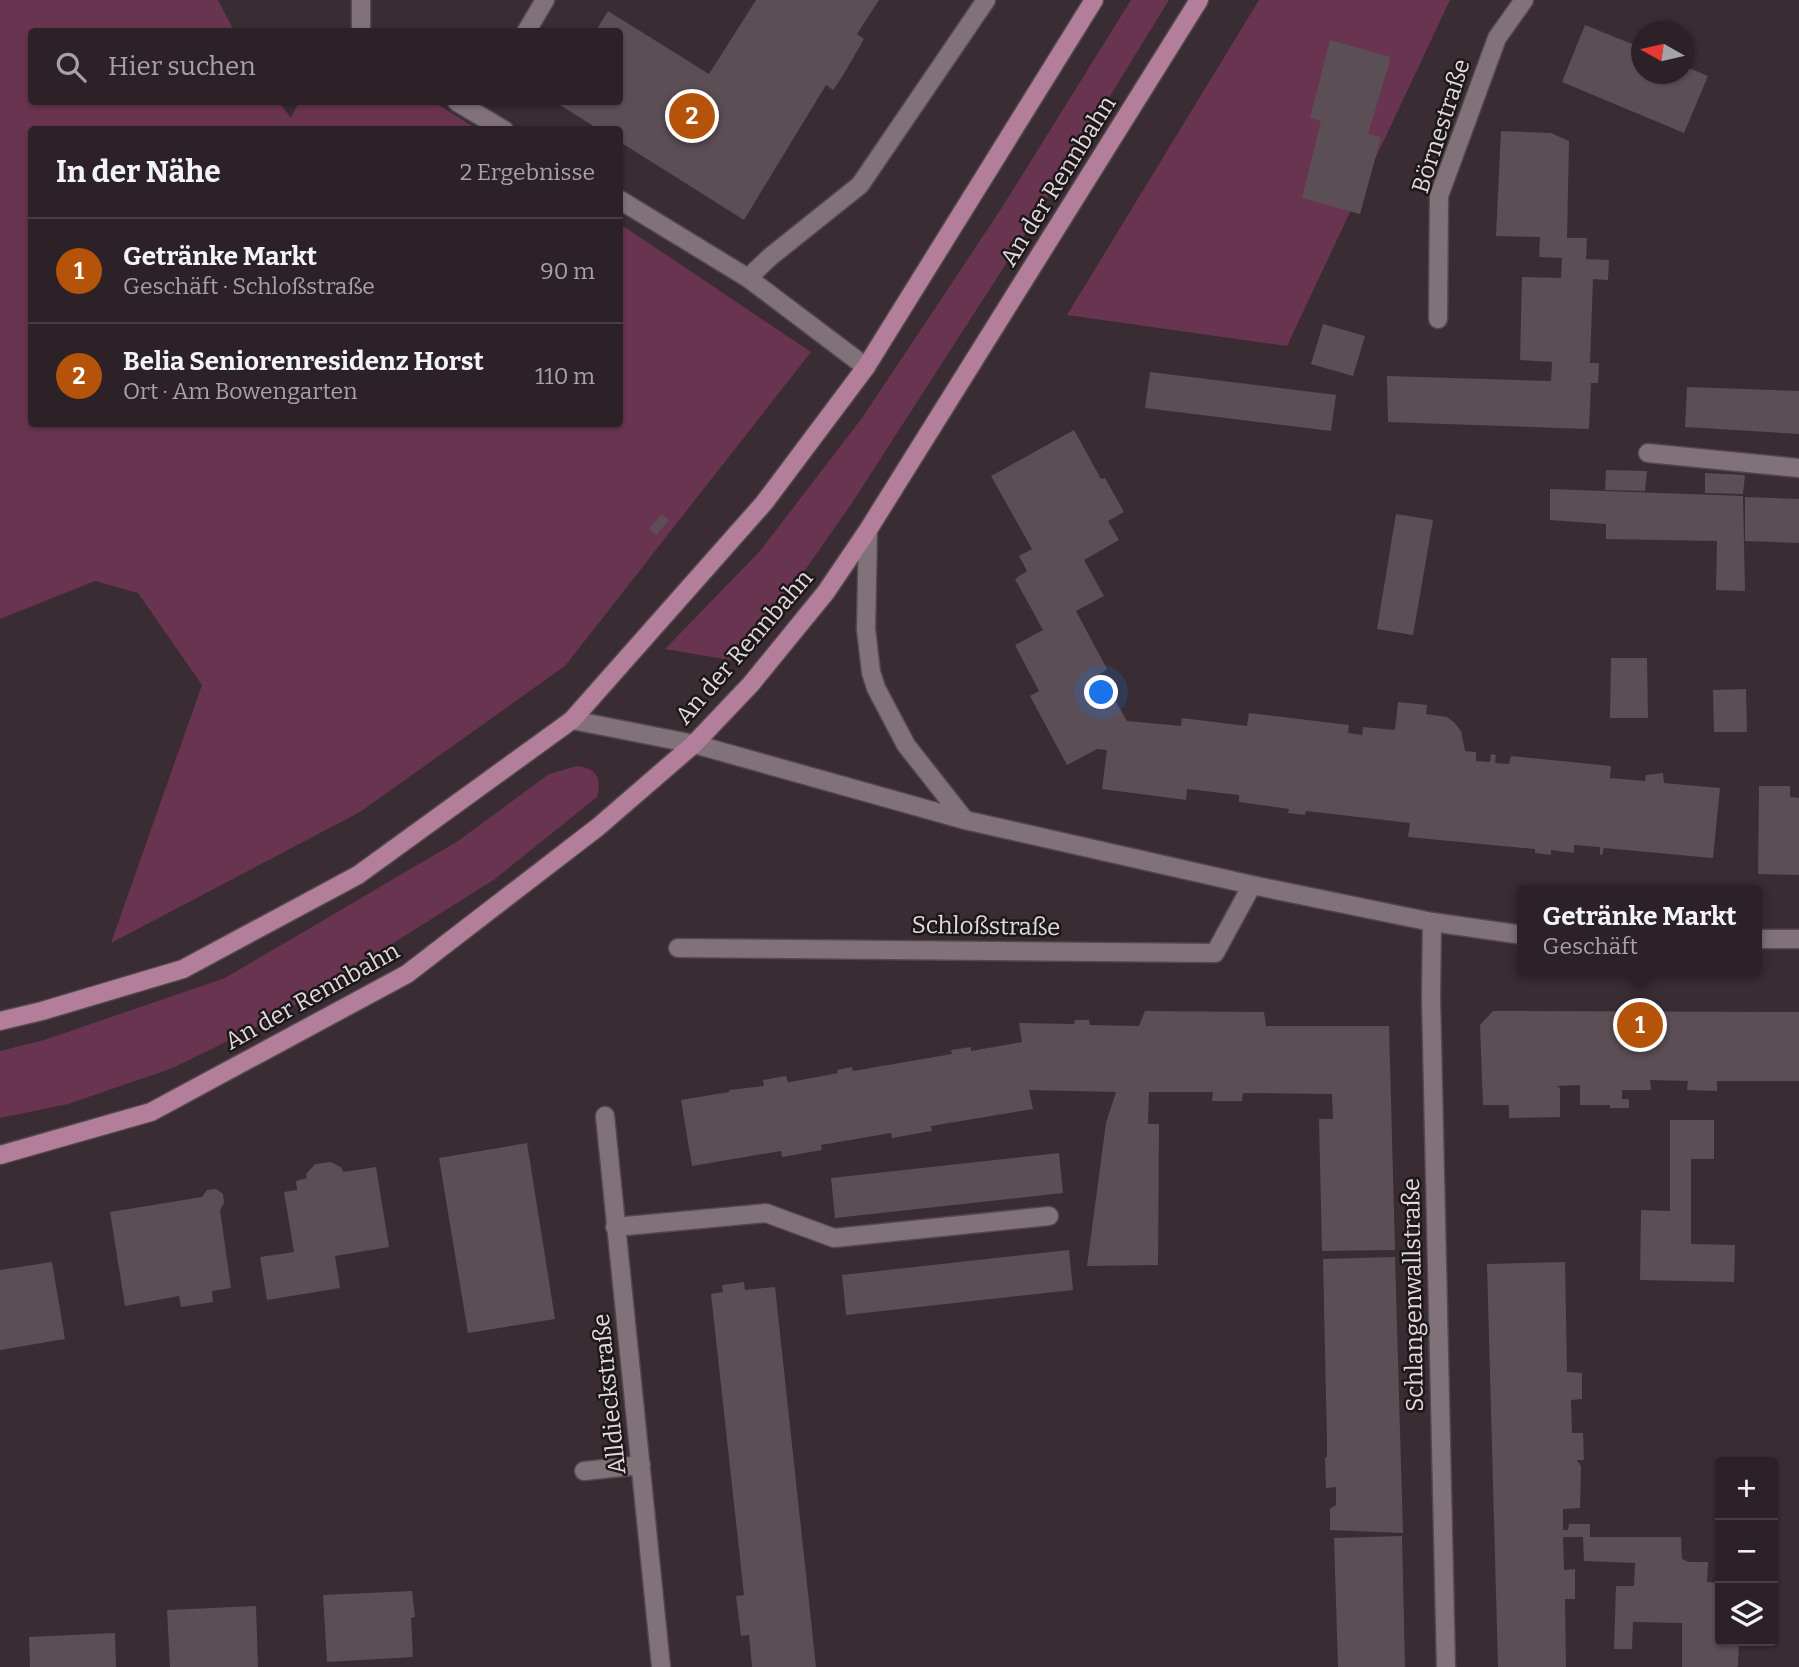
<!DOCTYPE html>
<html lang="de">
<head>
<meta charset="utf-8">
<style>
  body { margin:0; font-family:Bitter,serif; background:#33292e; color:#f1f3f6 }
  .controls { position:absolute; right:21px; bottom:21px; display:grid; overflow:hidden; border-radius:7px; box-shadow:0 2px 5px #0004 }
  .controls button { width:63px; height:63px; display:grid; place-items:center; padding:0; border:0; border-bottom:2px solid #473e43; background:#2b2126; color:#f1f3f6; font:35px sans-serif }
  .compass { position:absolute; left:1631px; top:21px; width:63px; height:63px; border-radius:50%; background:#2b2126; box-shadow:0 2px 5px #0004; rotate:278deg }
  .you { position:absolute; left:1102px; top:693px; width:24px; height:24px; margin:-18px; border:5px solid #fff; border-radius:50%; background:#1a73e8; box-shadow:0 0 0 10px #1a73e833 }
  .badge { display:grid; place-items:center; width:46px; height:46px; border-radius:50%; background:#b45309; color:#fff; font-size:23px; font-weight:700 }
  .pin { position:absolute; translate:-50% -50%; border:4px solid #fff; box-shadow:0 2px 7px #0006 }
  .popup { position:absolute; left:1517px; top:885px; width:245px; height:91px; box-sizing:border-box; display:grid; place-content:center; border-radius:7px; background:#2b2126; filter:drop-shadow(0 2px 5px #0005); font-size:23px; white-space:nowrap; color:#a6a3a7 }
  .popup b { font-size:26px; color:#f1f3f6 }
  .popup::after { content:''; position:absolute; left:50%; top:100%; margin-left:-14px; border:14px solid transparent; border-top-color:#2b2126 }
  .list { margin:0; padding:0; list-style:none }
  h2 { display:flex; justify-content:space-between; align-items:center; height:91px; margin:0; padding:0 28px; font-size:30px }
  h2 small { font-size:23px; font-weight:400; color:#a6a3a7 }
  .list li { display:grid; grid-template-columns:46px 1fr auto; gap:21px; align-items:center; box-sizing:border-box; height:105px; padding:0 28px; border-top:2px solid #473e43 }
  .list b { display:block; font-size:26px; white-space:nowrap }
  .list p { margin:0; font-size:23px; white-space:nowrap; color:#a6a3a7 }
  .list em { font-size:23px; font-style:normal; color:#a6a3a7 }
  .icon { flex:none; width:38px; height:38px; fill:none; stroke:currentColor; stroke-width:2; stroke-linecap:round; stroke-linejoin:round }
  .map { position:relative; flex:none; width:1799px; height:1667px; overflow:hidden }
  .search { position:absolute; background:#2b2126; box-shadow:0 2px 5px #0004; left:28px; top:28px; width:595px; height:77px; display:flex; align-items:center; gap:18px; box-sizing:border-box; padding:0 24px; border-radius:7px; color:#a6a3a7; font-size:26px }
  .panel { position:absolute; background:#2b2126; box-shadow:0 2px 5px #0004; left:28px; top:126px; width:595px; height:301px; border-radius:7px }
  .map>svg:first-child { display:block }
  .green { fill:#693450 }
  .building { fill:#5c4e55 }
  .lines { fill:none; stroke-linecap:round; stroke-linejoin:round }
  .minor-casing { stroke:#52484d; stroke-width:21 }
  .major-casing { stroke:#52484d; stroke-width:21 }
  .minor { stroke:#817279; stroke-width:18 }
  .major { stroke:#b27e99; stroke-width:18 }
  .labels { text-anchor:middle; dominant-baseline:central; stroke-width:5; stroke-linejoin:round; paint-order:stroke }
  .street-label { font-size:24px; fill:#e2d9dd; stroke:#1d171a }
</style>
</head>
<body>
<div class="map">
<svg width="1799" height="1667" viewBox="0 0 1799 1667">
  <rect width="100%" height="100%" fill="#392c33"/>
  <path class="green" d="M 0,0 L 218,0 L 234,31 L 32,32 L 32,102 L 279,102 L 291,118 L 299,102 L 434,102 L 477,129 L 32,130 L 32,424 L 620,424 L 620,224 L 811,352 L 565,666 L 360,812 L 111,943 L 202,685 L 138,593 L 95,581 L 0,619 Z
    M 1131,0 L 1169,0 L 1022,239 L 852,503 L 801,576 L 730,660 L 665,649 L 760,551 L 862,418 L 1001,209 Z
    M 1259,0 L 1450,0 L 1287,346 L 1067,315 Z
    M 577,766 C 597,768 602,779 597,797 L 495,879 L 276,1017 L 173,1068 L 68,1104 L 0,1118 L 0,1051 L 44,1040 L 225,978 L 458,841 L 549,774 Z"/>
  <path class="building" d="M 756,0 L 879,0 L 857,34 L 864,39 L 842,77 L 833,90 L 826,85 L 744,220 L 620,142 L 620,130 L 600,130 L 555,102 L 620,102 L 620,32 L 595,32 L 608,11 L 709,74 Z
    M 1585,25 L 1642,48 L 1642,74 L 1684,74 L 1684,66 L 1708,76 L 1684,133 L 1562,82 Z
    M 1330,40 L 1391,57 L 1368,134 L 1381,137 L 1360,214 L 1302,198 L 1321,121 L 1310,118 Z
    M 1501,131 L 1551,133 L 1569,141 L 1567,238 L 1587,238 L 1586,259 L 1609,260 L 1608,280 L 1593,279 L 1590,363 L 1599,363 L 1598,383 L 1591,383 L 1589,429 L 1388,422 L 1387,376 L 1551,381 L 1552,362 L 1520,360 L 1522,277 L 1561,278 L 1562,258 L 1539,257 L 1540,237 L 1496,236 Z
    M 1323,324 L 1365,336 L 1353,376 L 1311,364 Z
    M 1150,372 L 1336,395 L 1331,431 L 1145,408 Z
    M 1687,387 L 1799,391 L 1799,434 L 1685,427 Z
    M 1074,430 L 1101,479 L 1105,478 L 1124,512 L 1108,521 L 1119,540 L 1084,560 L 1104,596 L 1076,611 L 1107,669 L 1100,674 L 1127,721 L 1181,726 L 1182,718 L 1247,726 L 1249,713 L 1349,725 L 1348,733 L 1362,735 L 1363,727 L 1395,730 L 1398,702 L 1427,705 L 1426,714 L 1447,717 L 1455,723 L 1461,731 L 1465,751 L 1476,752 L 1476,761 L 1490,762 L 1491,754 L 1496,755 L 1495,763 L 1509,764 L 1511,756 L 1611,766 L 1610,778 L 1645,781 L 1646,775 L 1663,773 L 1664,783 L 1720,788 L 1713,858 L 1604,848 L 1602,855 L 1600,855 L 1600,847 L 1574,845 L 1574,853 L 1551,850 L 1551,855 L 1535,853 L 1535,849 L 1408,837 L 1410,823 L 1306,811 L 1305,815 L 1288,813 L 1289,809 L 1239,802 L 1239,795 L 1187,789 L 1186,800 L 1102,789 L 1107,750 L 1097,749 L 1067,765 L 1030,696 L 1039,691 L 1015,645 L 1043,630 L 1015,579 L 1027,571 L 1019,556 L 1032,549 L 991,476 Z
    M 1606,470 L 1647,471 L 1645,491 L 1605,490 Z
    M 1705,473 L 1745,475 L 1743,494 L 1705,493 Z
    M 1550,489 L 1743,496 L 1745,591 L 1716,590 L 1717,541 L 1606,539 L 1606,524 L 1550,520 Z
    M 1745,497 L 1799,499 L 1799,543 L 1745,541 Z
    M 662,514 L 669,520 L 656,535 L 649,529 Z
    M 1396,514 L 1433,520 L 1413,635 L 1377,629 Z
    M 1611,658 L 1647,658 L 1648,718 L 1610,718 Z
    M 1746,689 L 1747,732 L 1714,732 L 1713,690 Z
    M 1759,786 L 1790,786 L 1790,797 L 1799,798 L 1799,875 L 1758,874 Z
    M 1145,1011 L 1264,1012 L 1266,1026 L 1389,1026 L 1395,1250 L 1322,1251 L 1319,1119 L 1333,1119 L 1332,1094 L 1243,1093 L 1242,1101 L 1212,1101 L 1213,1092 L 1149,1092 L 1148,1124 L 1159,1124 L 1158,1265 L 1087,1266 L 1106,1123 L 1116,1092 L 1029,1090 L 1033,1109 L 931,1126 L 932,1131 L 892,1138 L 891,1133 L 821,1145 L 822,1150 L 782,1157 L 781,1151 L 692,1166 L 681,1100 L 729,1092 L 729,1090 L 764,1086 L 763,1080 L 786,1076 L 788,1082 L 790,1082 L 838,1073 L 837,1070 L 852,1067 L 853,1071 L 952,1054 L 951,1050 L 971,1047 L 971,1051 L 1022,1042 L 1019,1023 L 1074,1024 L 1075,1020 L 1089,1020 L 1090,1025 L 1139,1026 Z
    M 1493,1011 L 1799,1012 L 1799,1081 L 1717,1081 L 1717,1091 L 1687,1090 L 1688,1081 L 1650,1080 L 1651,1090 L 1622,1090 L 1622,1099 L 1629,1099 L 1629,1108 L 1610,1108 L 1610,1105 L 1580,1105 L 1580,1085 L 1557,1086 L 1560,1088 L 1560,1117 L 1509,1118 L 1509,1105 L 1483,1105 L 1480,1025 Z
    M 1670,1120 L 1714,1120 L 1714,1159 L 1691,1159 L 1691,1244 L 1735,1245 L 1734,1282 L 1640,1280 L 1641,1210 L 1670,1211 Z
    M 527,1143 L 555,1319 L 468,1333 L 439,1158 Z
    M 1059,1153 L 1063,1193 L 835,1218 L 831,1178 Z
    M 331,1162 L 342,1168 L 343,1172 L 376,1167 L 389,1247 L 335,1256 L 340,1288 L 267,1300 L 260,1257 L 294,1252 L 284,1192 L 297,1190 L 296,1181 L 307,1178 L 306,1174 L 315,1164 Z
    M 216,1189 L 223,1194 L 224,1203 L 220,1210 L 231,1288 L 212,1291 L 213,1302 L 181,1307 L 179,1296 L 125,1306 L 110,1212 L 202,1197 L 207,1190 Z
    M 1069,1250 L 1073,1290 L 846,1315 L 842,1275 Z
    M 1395,1257 L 1403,1533 L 1330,1530 L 1330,1509 L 1336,1505 L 1336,1487 L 1326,1488 L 1325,1458 L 1327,1457 L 1327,1441 L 1323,1259 Z
    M 52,1262 L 65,1339 L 0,1350 L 0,1270 Z
    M 1565,1262 L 1567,1372 L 1582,1373 L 1582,1399 L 1571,1400 L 1572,1433 L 1583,1433 L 1584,1460 L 1577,1460 L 1581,1466 L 1580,1508 L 1563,1509 L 1563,1530 L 1568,1530 L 1569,1524 L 1590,1524 L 1590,1537 L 1681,1537 L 1682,1559 L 1689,1562 L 1708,1562 L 1707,1582 L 1720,1583 L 1720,1641 L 1739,1641 L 1738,1666 L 1736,1667 L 1682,1667 L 1682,1623 L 1633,1622 L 1632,1649 L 1614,1649 L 1616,1586 L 1634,1586 L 1635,1563 L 1584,1561 L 1583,1537 L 1563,1537 L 1564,1570 L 1575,1569 L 1575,1599 L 1565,1599 L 1566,1667 L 1498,1667 L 1487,1264 Z
    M 744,1282 L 745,1290 L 775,1287 L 816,1667 L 752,1667 L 749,1635 L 741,1636 L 736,1596 L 744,1595 L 711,1294 L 723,1292 L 722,1285 Z
    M 1402,1536 L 1405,1667 L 1338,1667 L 1334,1538 Z
    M 412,1591 L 415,1617 L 411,1618 L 413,1657 L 327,1662 L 323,1595 Z
    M 256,1606 L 258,1667 L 170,1667 L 167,1610 Z
    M 115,1633 L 116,1667 L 30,1667 L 29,1637 Z"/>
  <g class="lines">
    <g class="minor-casing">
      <path id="minor" d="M 361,0 L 361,32
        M 526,32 L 545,0
        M 457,102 L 504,130
        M 620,200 L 748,278 L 866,367
        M 748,278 L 770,257 L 860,185 L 986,0
        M 1438,319 L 1439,196 L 1497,38 L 1524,0
        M 1648,453 L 1799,468
        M 868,530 L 866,629 L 871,672 L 876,688 L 906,745 L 965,820
        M 572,720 L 694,744 L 965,820 L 1252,885 L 1432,922 L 1523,935
        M 1432,922 L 1431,997 L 1446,1667
        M 1757,939 L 1799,939
        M 678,948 L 1215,953 L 1252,885
        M 605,1116 L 661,1667
        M 615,1227 L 766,1213 L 834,1238 L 1049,1216
        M 584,1471 L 641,1465"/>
    </g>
    <g class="major-casing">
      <path id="major" d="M 0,1021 L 42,1011 L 183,969 L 358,875 L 572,720 L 764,503 L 866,367 L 1094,0
        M 0,1155 L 151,1112 L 407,974 L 598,827 L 694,744 L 751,684 L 826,592 L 868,530 L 1199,0"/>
    </g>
    <use href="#minor" class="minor"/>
    <use href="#major" class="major"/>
  </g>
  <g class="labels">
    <g class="street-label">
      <text transform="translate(1441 126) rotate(-72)">Börnestraße</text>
      <text transform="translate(1058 181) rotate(-58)">An der Rennbahn</text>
      <text transform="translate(744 647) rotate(-49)">An der Rennbahn</text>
      <text transform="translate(986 926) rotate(1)">Schloßstraße</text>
      <text transform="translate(312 996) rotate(-29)">An der Rennbahn</text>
      <text transform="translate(1413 1295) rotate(-91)">Schlangenwallstraße</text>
      <text transform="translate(609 1394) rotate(-96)">Alldieckstraße</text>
    </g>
  </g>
</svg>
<div class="controls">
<button>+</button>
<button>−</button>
<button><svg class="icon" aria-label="layers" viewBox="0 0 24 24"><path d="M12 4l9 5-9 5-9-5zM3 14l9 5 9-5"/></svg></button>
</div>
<svg class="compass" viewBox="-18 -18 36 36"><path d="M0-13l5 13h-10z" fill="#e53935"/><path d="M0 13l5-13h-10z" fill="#a6a3a7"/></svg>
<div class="you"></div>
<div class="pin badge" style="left:1640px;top:1025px">1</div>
<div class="popup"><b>Getränke Markt</b>Geschäft</div>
<div class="pin badge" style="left:692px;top:116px">2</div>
<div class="search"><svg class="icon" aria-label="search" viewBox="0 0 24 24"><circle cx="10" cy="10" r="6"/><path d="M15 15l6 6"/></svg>Hier suchen</div>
<section class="panel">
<h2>In der Nähe<small>2 Ergebnisse</small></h2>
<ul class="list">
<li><span class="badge">1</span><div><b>Getränke Markt</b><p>Geschäft · Schloßstraße</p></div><em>90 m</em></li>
<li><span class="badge">2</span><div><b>Belia Seniorenresidenz Horst</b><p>Ort · Am Bowengarten</p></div><em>110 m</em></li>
</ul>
</section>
</div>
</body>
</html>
